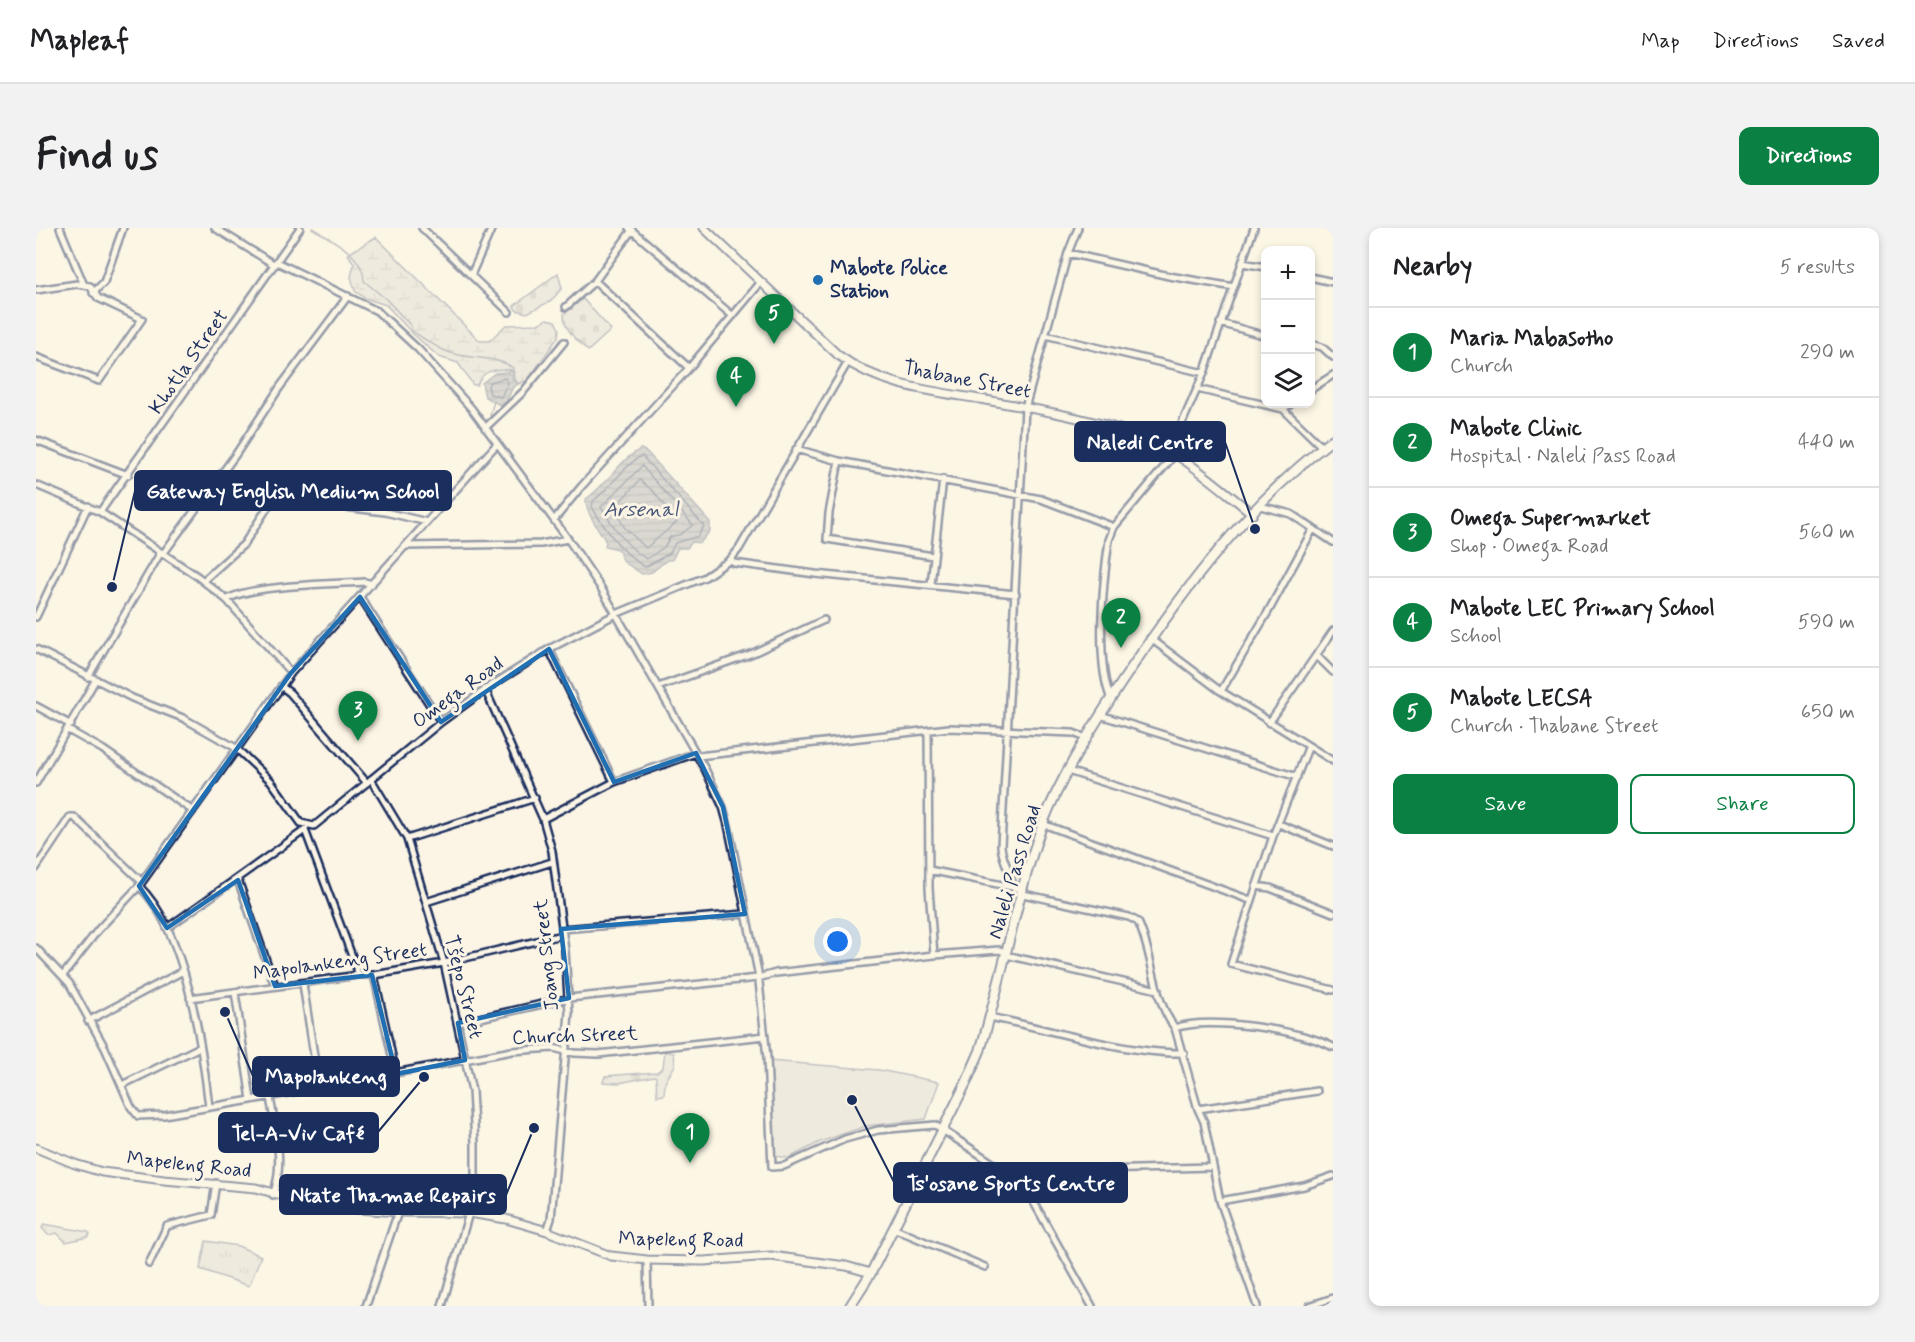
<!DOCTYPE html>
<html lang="en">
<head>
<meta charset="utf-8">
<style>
  body { margin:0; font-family:Mynerve,sans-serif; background:#f2f2f2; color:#202124 }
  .controls { position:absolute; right:18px; top:18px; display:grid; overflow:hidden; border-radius:12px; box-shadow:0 3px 9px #0003 }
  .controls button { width:54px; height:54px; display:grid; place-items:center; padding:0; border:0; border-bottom:2px solid #e0e0e0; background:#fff; color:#202124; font:30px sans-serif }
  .you { position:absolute; left:802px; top:714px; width:21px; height:21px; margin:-15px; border:4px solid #fff; border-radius:50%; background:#1a73e8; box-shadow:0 0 0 9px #1a73e833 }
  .badge { display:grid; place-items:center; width:39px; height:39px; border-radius:50%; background:#0b8043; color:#fff; font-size:20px; font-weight:700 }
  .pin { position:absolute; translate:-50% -50px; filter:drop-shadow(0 2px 3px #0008) }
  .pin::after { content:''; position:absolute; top:32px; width:21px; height:18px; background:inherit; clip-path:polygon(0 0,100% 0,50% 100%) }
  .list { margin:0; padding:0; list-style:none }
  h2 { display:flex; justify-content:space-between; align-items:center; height:78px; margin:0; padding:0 24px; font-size:26px }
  h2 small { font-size:20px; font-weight:400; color:#757577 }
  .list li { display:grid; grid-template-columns:39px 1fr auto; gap:18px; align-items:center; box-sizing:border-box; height:90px; padding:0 24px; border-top:2px solid #e0e0e0 }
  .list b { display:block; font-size:22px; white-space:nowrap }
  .list p { margin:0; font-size:20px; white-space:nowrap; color:#757577 }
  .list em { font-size:20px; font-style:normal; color:#757577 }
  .actions { display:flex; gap:12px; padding:18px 24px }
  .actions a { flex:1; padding:14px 0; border:2px solid #0b8043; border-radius:12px; text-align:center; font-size:21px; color:#0b8043 }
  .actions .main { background:#0b8043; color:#fff }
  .icon { flex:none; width:33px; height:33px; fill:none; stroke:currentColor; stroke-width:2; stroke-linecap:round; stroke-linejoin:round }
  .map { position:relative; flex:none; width:1297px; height:1078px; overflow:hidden; border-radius:12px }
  header { display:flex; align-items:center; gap:36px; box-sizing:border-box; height:84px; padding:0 30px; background:#fff; border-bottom:2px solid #e0e0e0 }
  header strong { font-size:28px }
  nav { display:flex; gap:33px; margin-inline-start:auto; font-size:21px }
  .intro { display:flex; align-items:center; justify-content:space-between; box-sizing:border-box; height:144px; padding:0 36px }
  h1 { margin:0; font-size:42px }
  .button { padding:15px 27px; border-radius:12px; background:#0b8043; color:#fff; font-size:21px; font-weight:700 }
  main { display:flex; gap:36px; padding:0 36px }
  aside { flex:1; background:#fff; border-radius:12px; box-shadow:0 3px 9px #0003 }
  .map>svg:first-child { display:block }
  .grass { fill:url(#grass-tufts); stroke:#7d8599; stroke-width:1.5 }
  .forest { fill:url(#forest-firs); stroke:#7d8599; stroke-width:1.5 }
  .wetland { fill:url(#wetland-marsh); stroke:#7d8599; stroke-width:1.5 }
  .cemetery { fill:url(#cemetery-stones); stroke:#7d8599; stroke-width:1.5 }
  .garden { fill:#dfdbd4; stroke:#7d8599; stroke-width:1.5 }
  .water { fill:url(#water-rules); stroke:#767f94; stroke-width:1.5 }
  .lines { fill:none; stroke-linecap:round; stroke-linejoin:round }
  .shore { stroke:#576482; stroke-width:1.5 }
  .stream { stroke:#767f94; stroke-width:1.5 }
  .minor-casing { stroke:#1b2f5e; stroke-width:10 }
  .tertiary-casing { stroke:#1b2f5e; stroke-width:11 }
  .secondary-casing { stroke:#1b2f5e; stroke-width:12 }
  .minor { stroke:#fcf5e5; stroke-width:5 }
  .tertiary { stroke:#fcf5e5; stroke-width:7 }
  .secondary { stroke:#fcf5e5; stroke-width:8 }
  .marked { fill:none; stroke:#1f6fb2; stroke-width:4.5; stroke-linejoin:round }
  .poi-dot { fill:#1f6fb2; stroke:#fcf5e5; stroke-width:2 }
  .labels { text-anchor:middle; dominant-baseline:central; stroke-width:6; stroke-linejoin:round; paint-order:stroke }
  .poi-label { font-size:20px; font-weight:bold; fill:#1b2f5e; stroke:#fcf5e5; text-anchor:start }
  .street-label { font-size:20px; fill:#1b2f5e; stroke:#fcf5e5 }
  .water-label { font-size:21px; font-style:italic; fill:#485779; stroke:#fcf5e5 }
  .leader { fill:none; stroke:#1b2f5e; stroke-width:2 }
  .callout-dot { fill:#1b2f5e; stroke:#fcf5e5; stroke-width:2 }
  .callout { fill:#1b2f5e; stroke:#1b2f5e; stroke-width:2 }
  .callout-label { font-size:21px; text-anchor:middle; font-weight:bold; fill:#fff }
</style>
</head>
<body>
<header>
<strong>Mapleaf</strong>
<nav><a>Map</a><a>Directions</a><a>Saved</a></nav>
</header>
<div class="intro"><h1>Find us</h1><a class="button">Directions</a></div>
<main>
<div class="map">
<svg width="1297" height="1078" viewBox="0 0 1297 1078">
  <defs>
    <pattern id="grass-tufts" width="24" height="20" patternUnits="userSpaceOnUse" patternTransform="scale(1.5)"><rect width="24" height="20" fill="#dfdbd4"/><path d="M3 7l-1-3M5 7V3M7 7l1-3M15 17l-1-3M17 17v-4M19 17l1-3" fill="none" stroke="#bfbcb8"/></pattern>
    <pattern id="forest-firs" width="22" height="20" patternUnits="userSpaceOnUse" patternTransform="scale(1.5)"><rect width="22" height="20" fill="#dfdbd4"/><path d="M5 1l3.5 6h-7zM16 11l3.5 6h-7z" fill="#bfbcb8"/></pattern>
    <pattern id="wetland-marsh" width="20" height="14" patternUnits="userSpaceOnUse" patternTransform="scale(1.5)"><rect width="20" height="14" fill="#dfdbd4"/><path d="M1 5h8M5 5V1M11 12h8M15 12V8" fill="none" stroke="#bfbcb8"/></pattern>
    <pattern id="cemetery-stones" width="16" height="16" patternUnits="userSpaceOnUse" patternTransform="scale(1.5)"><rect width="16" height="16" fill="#dfdbd4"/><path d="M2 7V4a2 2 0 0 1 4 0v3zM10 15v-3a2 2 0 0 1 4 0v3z" fill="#bfbcb8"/></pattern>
    <pattern id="water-rules" width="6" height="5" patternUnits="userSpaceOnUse" patternTransform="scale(1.5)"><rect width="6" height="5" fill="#b2b4b8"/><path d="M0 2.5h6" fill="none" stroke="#909399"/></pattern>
  </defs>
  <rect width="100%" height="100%" fill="#fcf5e5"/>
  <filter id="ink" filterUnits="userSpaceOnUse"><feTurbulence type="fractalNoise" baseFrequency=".0167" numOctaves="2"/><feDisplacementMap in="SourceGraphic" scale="12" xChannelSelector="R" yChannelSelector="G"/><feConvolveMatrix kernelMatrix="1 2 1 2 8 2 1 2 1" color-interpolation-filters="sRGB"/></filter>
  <g filter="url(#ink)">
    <path class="grass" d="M 8,996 L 52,1004 L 54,1006 L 52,1009 L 30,1014 L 21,1005 L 12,1007 L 6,1000 Z
      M 170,1013 L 202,1018 L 225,1028 L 213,1058 L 164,1041 Z"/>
    <path class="forest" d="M 629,823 L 638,825 L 639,837 L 629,855 L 628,867 L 621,868 L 620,849 L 618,848 L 583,855 L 567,854 L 569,848 L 621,844 L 627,839 Z"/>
    <path class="wetland" d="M 340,9 L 444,113 L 453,113 L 470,97 L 502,96 L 511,91 L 519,93 L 523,101 L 522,109 L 492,152 L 482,156 L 474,142 C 459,140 447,142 441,157 L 437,157 L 422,135 L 403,129 L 376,105 L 350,77 L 329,70 L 319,63 L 315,49 L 318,36 L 312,26 Z"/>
    <path class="cemetery" d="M 522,45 L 526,60 L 515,73 L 491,85 L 480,82 L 478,78 Z
      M 547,71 L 575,102 L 552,123 C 541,112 528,103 528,86 Z"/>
    <path class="garden" d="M 733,833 L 843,842 L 903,854 L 890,891 L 830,898 L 784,914 L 753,930 L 738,928 Z"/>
    <path class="water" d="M 474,142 L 478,144 L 476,150 L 482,156 L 477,159 L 470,174 L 464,177 L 449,169 L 446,155 L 459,145 L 473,144 Z
      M 605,221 L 611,224 L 674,294 L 674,303 L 664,315 L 656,314 L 651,320 L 642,320 L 636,332 L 631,332 L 616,344 L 606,346 L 588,334 L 582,321 L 569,318 L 570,314 C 563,300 550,287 550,271 C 571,257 584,231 605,221 Z"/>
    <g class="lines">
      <path class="shore" d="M 469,150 L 472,155 L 465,169 L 454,166 L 452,158 L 454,154 Z
        M 606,228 L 668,298 L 662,308 L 639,315 L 634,325 L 609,339 C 586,325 570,303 556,279 L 557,273 C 572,263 593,232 606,228 Z
        M 606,238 L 657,297 L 645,306 L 634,309 L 628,319 L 611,331 C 594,323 575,296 565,279 Z
        M 604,252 L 618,264 L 641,294 L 610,320 L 588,299 L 578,280 Z"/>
      <path class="stream" d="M 276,0 C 295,12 328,26 328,53 L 351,72 L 375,98 L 375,102 C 387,110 399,119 412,124 C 432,132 460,127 477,140 L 476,144
        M 457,191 L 454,187 L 458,173"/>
      <g class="minor-casing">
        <path id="minor" d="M 24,0 L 48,57
          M 179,0 L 239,37
          M 386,0 L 473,84
          M 593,0 L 697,88
          M 1032,25 L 1133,48 L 1198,59
          M 241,34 L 341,83 L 382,121 L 435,180 L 532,311 L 565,360 L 670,543 L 687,579 L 692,597 L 722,744 L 731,830 L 736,939 L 748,938 L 809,911 L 842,902 L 899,897 L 987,955 L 1056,1078
          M 1206,35 L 1230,39
          M 435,47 L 456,0
          M 1274,49 L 1297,54
          M 559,53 L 653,140
          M 0,62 L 41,56 L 54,58 L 62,70 L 106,91 L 63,153 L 0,129
          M 57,65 L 68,54 L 87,0
          M 530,79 L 559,53 L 596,2
          M 1184,95 L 1230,108
          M 1009,107 L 1168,145
          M 1274,116 L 1286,119 L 1297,129
          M 1161,161 L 1247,181 L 1286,219
          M 1274,162 L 1297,147
          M 1247,181 L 1255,176
          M 449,200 L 487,164 L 528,114
          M 0,212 L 92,247
          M 760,221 L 803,233 L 1005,271 L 1078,299
          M 1134,223 L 1168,145 L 1218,0
          M 803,233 L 793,285 L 791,311 L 897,328
          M 0,257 L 64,284 L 161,348 L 191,372 L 255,445
          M 237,270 L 349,284 L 391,294
          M 1224,278 L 1255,286 L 1297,314
          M 64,284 L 264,0
          M 518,292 L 545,259 L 653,140 L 725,54
          M 369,318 L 505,316 L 532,311
          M 127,326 L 200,226 L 244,159 L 312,68
          M 694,332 L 698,335 L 779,346 L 980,366
          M 167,353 L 208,316 L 246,257
          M 895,356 L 907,251
          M 324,369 L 405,494
          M 191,372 C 209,357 301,356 329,354 L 336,356
          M 0,389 L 52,278
          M 1114,410 L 1183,462 L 1297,533
          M 0,421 L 96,470 L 147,490 L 200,520 L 235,553 L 265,595 L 278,598 L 405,494 L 456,457 L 513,421 L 580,386 L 669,349 L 694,332 L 703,321 L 812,134
          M 513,421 L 578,554
          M 1281,428 L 1297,444
          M 52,449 L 125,324
          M 245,458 L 254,465 L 331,555
          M 622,459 L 717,425 L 788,392
          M 449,461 L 507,591 L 516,623 L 529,722 L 533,785 L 515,991 L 511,1003
          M 1185,463 L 1232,384 L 1277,301
          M 1075,471 C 1059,435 1067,353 1073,312 L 1078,299 L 1139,226
          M 0,478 L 35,497
          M 1064,487 L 1261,549
          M 1233,495 L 1297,403
          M 32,502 L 66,521 L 157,583
          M 892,503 L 893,660 L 898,727
          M 1272,520 L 1237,608 L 1195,736 L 1297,762
          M 662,528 L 913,500 L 1037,505 L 1050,510
          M 1032,543 L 1237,608
          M 335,551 L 371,611 L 408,735 L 436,863 L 439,915 L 439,986
          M 0,555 L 60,451
          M 507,591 L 578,554 L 660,525
          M 1007,596 L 1214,672
          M 1243,596 L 1297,618
          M 269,602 L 323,747
          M 371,611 L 499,570
          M 0,640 L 34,589 L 38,589 L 106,654
          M 893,642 L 976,659
          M 202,652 L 239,758
          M 103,658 C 150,703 166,817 173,879
          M 1220,658 L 1234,660 L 1297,685
          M 988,662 L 976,659 C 978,649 966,634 965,618 L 989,180 L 1032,25 L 1042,0
          M 987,666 L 1093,689 L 1102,694 C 1118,727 1116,770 1139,800 L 1162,881 L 1168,894 L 1184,973 L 1221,1078
          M 390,674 L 516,634
          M 131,700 L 269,602 L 270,597
          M 526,701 L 709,686
          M 0,720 L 33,755 L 69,820 L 95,879 L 102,888 L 128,887 L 215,872 L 476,823 L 517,820 L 538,825 L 562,826 L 729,808
          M 970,727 L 1122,762
          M 28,746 L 62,702 L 103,658 L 255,445 L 461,216
          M 338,747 L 360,846
          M 267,756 L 283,860
          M 199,764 L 215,872
          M 154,770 L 323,747 L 338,747 L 408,735 L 526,707
          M 954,789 C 1012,801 1091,826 1148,825
          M 52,793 L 147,743
          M 422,795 L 533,770 L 722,750 L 740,745 L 898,727 L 963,722 L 971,724
          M 1139,800 C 1172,788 1266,802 1297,819
          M 86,857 L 164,819
          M 234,869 C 239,901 249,935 237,967
          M 1162,881 L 1281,863
          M 987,955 L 1063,942 L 1175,939
          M 1184,973 L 1268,958 L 1297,948
          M 857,1000 L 949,1039
          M 611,1032 L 612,1078
          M 113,1036 L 131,998 L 175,987 L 180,955
          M 330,1078 L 362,984
          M 406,1078 L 433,985
          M 1273,1078 L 1297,1070"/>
      </g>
      <g class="tertiary-casing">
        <path id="tertiary" d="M 668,0 L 802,127 C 844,158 894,163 944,171 C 994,180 1047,189 1096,205 C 1142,221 1179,256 1217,286
          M 0,920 L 39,936 L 66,944 L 128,952 L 220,960 L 282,978 L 362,984 L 433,985 L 470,991 L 511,1003 L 575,1028 L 611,1032 L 668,1033 L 735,1028 L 810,1038 L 835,1045"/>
      </g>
      <g class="secondary-casing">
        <path id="secondary" d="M 814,1078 L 835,1045 L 930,855 L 944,823 C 967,748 980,669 1007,595 C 1024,552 1049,511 1074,472 C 1137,376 1205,281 1297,211"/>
      </g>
      <use href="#minor" class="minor"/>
      <use href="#tertiary" class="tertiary"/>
      <use href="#secondary" class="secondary"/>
    </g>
  </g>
  <path d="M0 0H1297V1078H0ZM 324,369 L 405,494 L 513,421 L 578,554 L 660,525 L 687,579 L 709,686 L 525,701 L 533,770 L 422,795 L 429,832 L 360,846 L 336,747 L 239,758 L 202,652 L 131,700 L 103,658 L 255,445 Z" fill="#fcf5e5" fill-opacity=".55" fill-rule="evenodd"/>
  <path class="marked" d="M 324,369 L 405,494 L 513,421 L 578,554 L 660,525 L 687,579 L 709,686 L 525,701 L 533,770 L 422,795 L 429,832 L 360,846 L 336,747 L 239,758 L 202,652 L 131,700 L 103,658 L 255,445 Z"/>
  <circle class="poi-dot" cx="782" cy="52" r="6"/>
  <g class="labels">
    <g class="poi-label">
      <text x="794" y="40">Mabote Police<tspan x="794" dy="23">Station</tspan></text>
    </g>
    <g class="street-label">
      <text transform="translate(153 134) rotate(-55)">Khotla Street</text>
      <text transform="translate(931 152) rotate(11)">Thabane Street</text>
      <text transform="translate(422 465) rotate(-36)">Omega Road</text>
      <text transform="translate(979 644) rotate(-73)">Naleli Pass Road</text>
      <text transform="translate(511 727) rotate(-96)">Joang Street</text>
      <text transform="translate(304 734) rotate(-8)">Mapolankeng Street</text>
      <text transform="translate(427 759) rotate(76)">Tšepo Street</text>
      <text transform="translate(539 808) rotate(-2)">Church Street</text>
      <text transform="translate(153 937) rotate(6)">Mapeleng Road</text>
      <text transform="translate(645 1012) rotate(1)">Mapeleng Road</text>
    </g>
    <g class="water-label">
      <text x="605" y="282">Arsenal</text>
    </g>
  </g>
  <path class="leader" d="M1219 301L1189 214M76 359L99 263M189 784L217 848M388 849L342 904M816 872L858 954M498 900L470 967"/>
  <g class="callout-dot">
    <circle cx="1219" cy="301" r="6"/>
    <circle cx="76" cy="359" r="6"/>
    <circle cx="189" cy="784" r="6"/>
    <circle cx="388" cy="849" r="6"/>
    <circle cx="816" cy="872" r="6"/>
    <circle cx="498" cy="900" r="6"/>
  </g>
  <g class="callout">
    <rect x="1039" y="194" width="150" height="39" rx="6"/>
    <rect x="99" y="243" width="316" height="39" rx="6"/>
    <rect x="217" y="829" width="146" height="39" rx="6"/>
    <rect x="183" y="885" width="159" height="39" rx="6"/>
    <rect x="858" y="935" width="233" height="39" rx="6"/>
    <rect x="244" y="947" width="226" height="39" rx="6"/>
  </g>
  <g class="callout-label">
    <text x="1114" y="221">Naledi Centre</text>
    <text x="257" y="270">Gateway English Medium School</text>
    <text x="290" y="855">Mapolankeng</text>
    <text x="262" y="912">Tel-A-Viv Café</text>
    <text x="975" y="962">Ts'osane Sports Centre</text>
    <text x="357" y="974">Ntate Thamae Repairs</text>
  </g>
</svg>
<div class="controls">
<button>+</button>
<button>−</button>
<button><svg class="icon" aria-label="layers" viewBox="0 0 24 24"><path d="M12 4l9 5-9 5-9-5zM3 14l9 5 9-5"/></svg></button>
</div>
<div class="you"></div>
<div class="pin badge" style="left:654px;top:935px">1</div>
<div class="pin badge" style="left:1085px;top:420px">2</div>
<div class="pin badge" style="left:322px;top:513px">3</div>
<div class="pin badge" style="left:700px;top:179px">4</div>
<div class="pin badge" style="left:738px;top:116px">5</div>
</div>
<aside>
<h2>Nearby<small>5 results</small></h2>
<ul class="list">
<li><span class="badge">1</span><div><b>Maria Mabasotho</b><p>Church</p></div><em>290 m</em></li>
<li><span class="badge">2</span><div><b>Mabote Clinic</b><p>Hospital · Naleli Pass Road</p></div><em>440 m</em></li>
<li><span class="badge">3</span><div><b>Omega Supermarket</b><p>Shop · Omega Road</p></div><em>560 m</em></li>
<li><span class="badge">4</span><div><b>Mabote LEC Primary School</b><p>School</p></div><em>590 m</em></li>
<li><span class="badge">5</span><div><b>Mabote LECSA</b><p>Church · Thabane Street</p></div><em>650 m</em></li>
</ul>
<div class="actions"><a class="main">Save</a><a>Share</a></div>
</aside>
</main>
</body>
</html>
